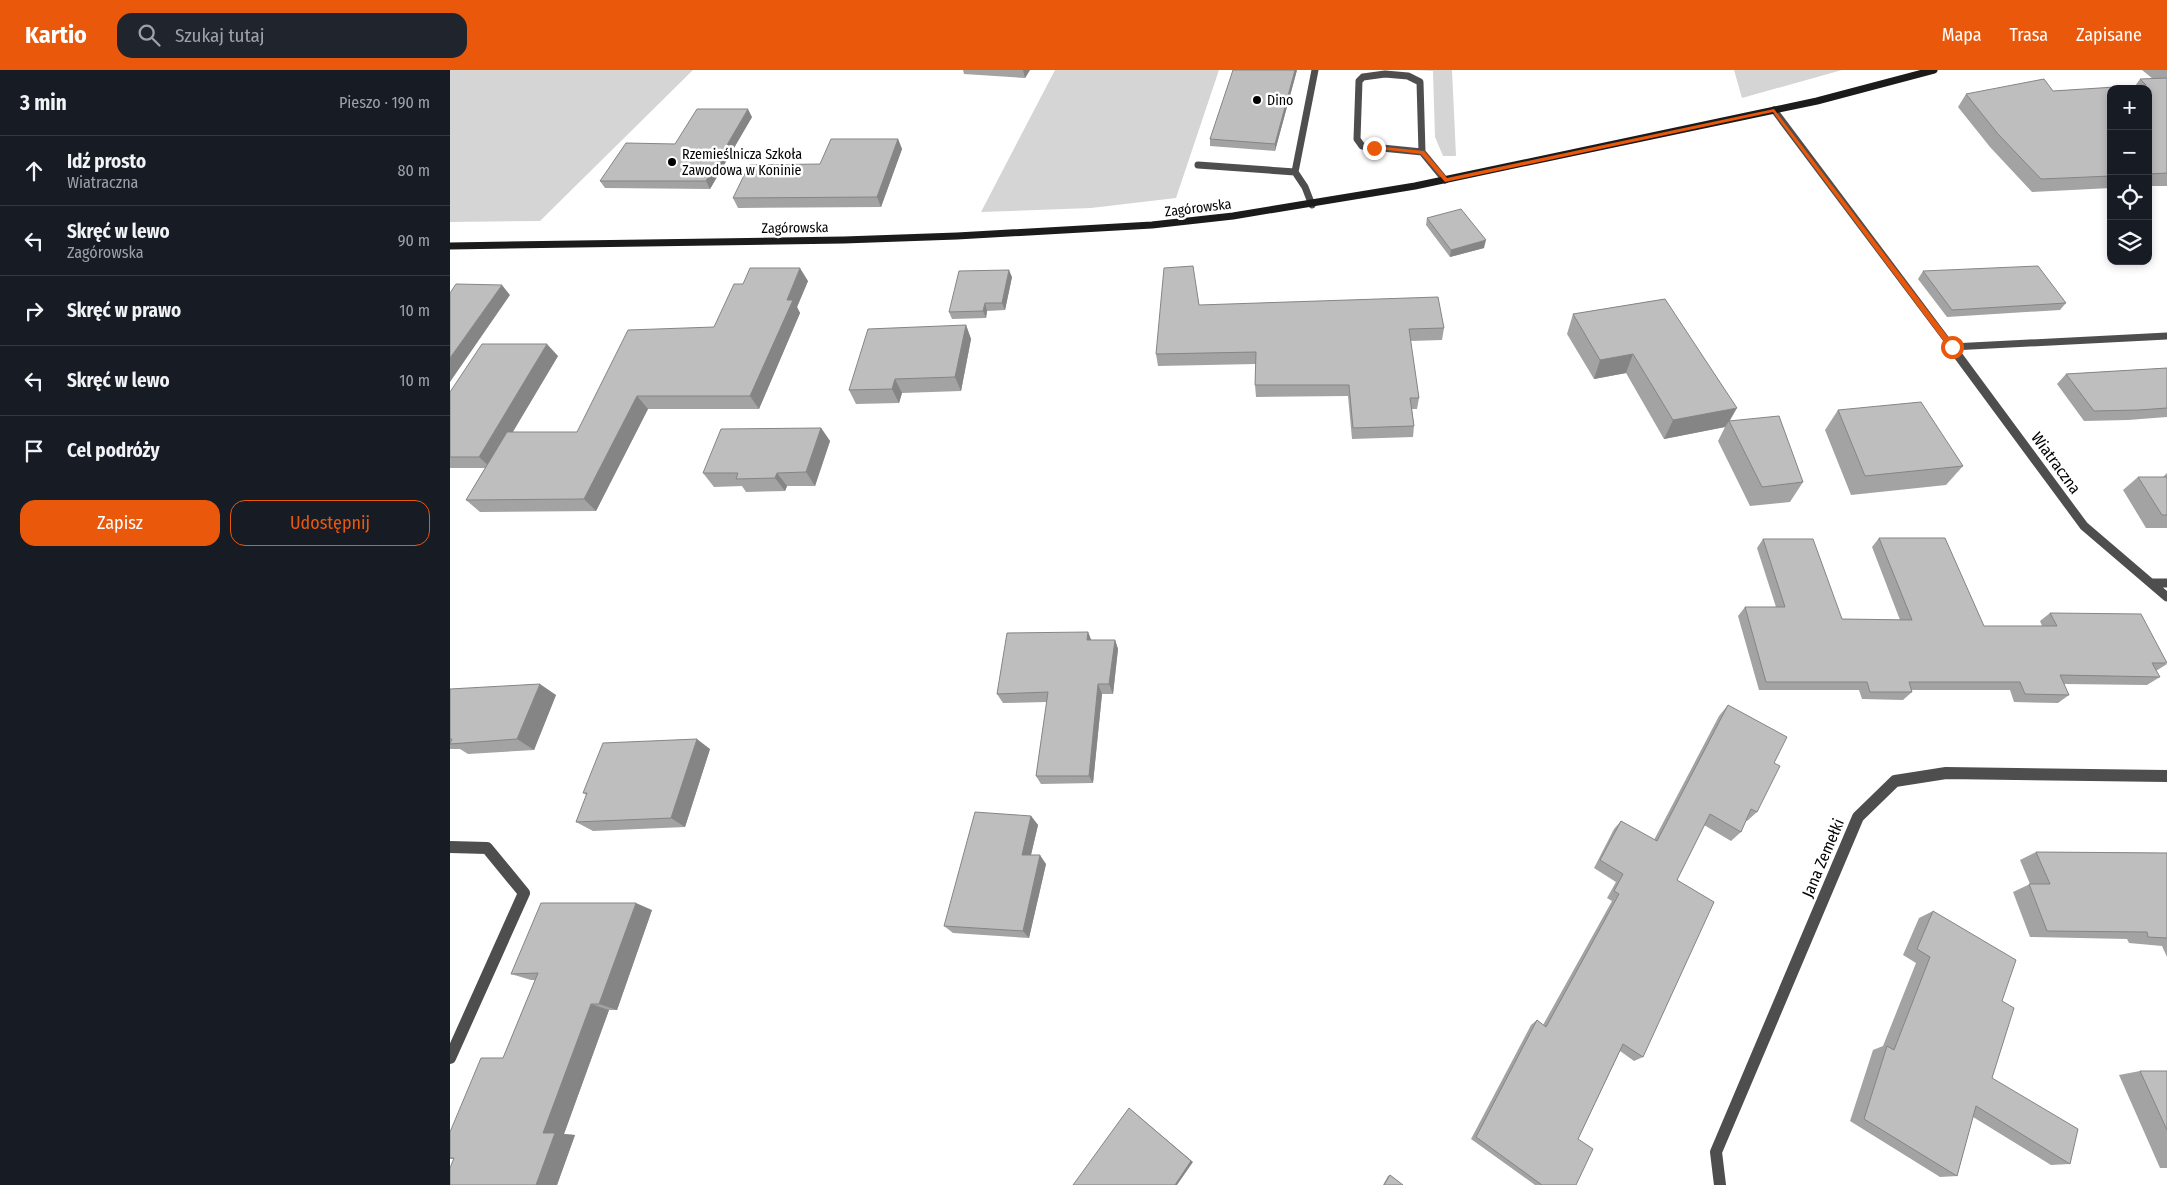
<!DOCTYPE html>
<html lang="pl">
<head>
<meta charset="utf-8">
<style>
  body { margin:0; font-family:"Fira Sans Condensed",sans-serif; background:#20242c; color:#f1f3f6 }
  .controls { position:absolute; right:15px; top:15px; display:grid; overflow:hidden; border-radius:10px; box-shadow:0 2px 8px #0003 }
  .controls button { width:45px; height:45px; display:grid; place-items:center; padding:0; border:0; border-bottom:1px solid #363941; background:#171b24; color:#f1f3f6; font:25px sans-serif }
  .stop { position:absolute; width:15px; height:15px; margin:-11px; border:4px solid #ea580c; border-radius:50%; background:#fff }
  .stop.end { background:#ea580c; border-color:#fff; box-shadow:0 1px 5px #0008 }
  .list { margin:0; padding:0; list-style:none }
  h2 { display:flex; justify-content:space-between; align-items:center; height:65px; margin:0; padding:0 20px; font-size:21px }
  h2 small { font-size:16px; font-weight:400; color:#9ea1a6 }
  .list li { display:grid; grid-template-columns:32px 1fr auto; gap:15px; align-items:center; box-sizing:border-box; height:70px; padding:0 20px; border-top:1px solid #363941 }
  .list b { display:block; font-size:19px; white-space:nowrap }
  .list p { margin:0; font-size:16px; white-space:nowrap; color:#9ea1a6 }
  .list em { font-size:16px; font-style:normal; color:#9ea1a6 }
  .actions { display:flex; gap:10px; padding:15px 20px }
  .actions a { flex:1; padding:11px 0; border:1px solid #ea580c; border-radius:15px; text-align:center; font-size:18px; color:#ea580c }
  .actions .main { background:#ea580c; color:#fff }
  .icon { flex:none; width:28px; height:28px; fill:none; stroke:currentColor; stroke-width:2; stroke-linecap:round; stroke-linejoin:round }
  .map { position:relative; flex:none; width:1717px; height:1115px; overflow:hidden }
  header { display:flex; align-items:center; gap:30px; box-sizing:border-box; height:70px; padding:0 25px; background:#ea580c; color:#fff }
  header strong { font-size:24px }
  nav { display:flex; gap:28px; margin-inline-start:auto; font-size:18px }
  .search { width:350px; height:45px; background:#20242c; display:flex; align-items:center; gap:12px; box-sizing:border-box; padding:0 18px; border-radius:15px; color:#9ea1a6; font-size:19px }
  main { display:flex }
  aside { flex:1; background:#171b24 }
  .map>svg:first-child { display:block }
  .green { fill:#d5d5d5 }
  .lines { fill:none; stroke-linecap:round; stroke-linejoin:round }
  .lane { stroke:#4e4e4e; stroke-width:7 }
  .street-far2 { stroke:#4e4e4e; stroke-width:7 }
  .street-far1 { stroke:#4e4e4e; stroke-width:9 }
  .street { stroke:#4e4e4e; stroke-width:12 }
  .secondary { stroke:#1b1b1b; stroke-width:7 }
  .wall { fill:#a3a3a3 }
  .shaded-wall { fill:#858585 }
  .building { fill:#bebebe; stroke:#858585 }
  .route { fill:#ea580c }
  .poi-dot { fill:#000; stroke:#fff; stroke-width:2 }
  .labels { text-anchor:middle; dominant-baseline:central; stroke-width:5; stroke-linejoin:round; paint-order:stroke }
  .far-poi-label { font-size:14px; fill:#000; stroke:#fff; text-anchor:start }
  .far-street-label { font-size:14px; fill:#000; stroke:#fff }
  .street-label { font-size:16px; fill:#000; stroke:#fff }
</style>
</head>
<body>
<header>
<strong>Kartio</strong>
<div class="search"><svg class="icon" aria-label="search" viewBox="0 0 24 24"><circle cx="10" cy="10" r="6"/><path d="M15 15l6 6"/></svg>Szukaj tutaj</div>
<nav><a>Mapa</a><a>Trasa</a><a>Zapisane</a></nav>
</header>
<main>
<aside>
<h2>3 min<small>Pieszo · 190 m</small></h2>
<ul class="list">
<li><svg class="icon" aria-label="ahead" viewBox="0 0 24 24"><path d="M12 20V5M6 11l6-6 6 6"/></svg><div><b>Idź prosto</b><p>Wiatraczna</p></div><em>80 m</em></li>
<li><svg class="icon" aria-label="left" viewBox="0 0 24 24"><path d="M17 20v-9H6M10 6l-5 5 5 5"/></svg><div><b>Skręć w lewo</b><p>Zagórowska</p></div><em>90 m</em></li>
<li><svg class="icon" aria-label="right" viewBox="0 0 24 24"><path d="M7 20v-9h11M14 6l5 5-5 5"/></svg><div><b>Skręć w prawo</b></div><em>10 m</em></li>
<li><svg class="icon" aria-label="left" viewBox="0 0 24 24"><path d="M17 20v-9H6M10 6l-5 5 5 5"/></svg><div><b>Skręć w lewo</b></div><em>10 m</em></li>
<li><svg class="icon" aria-label="arrive" viewBox="0 0 24 24"><path d="M6 21V4h12l-3 4 3 4H6"/></svg><div><b>Cel podróży</b></div></li>
</ul>
<div class="actions"><a class="main">Zapisz</a><a>Udostępnij</a></div>
</aside>
<div class="map">
<svg width="1717" height="1115" viewBox="0 0 1717 1115">
  <rect width="100%" height="100%" fill="#fff"/>
  <path class="green" d="M 0,0 L 243,0 L 90,151 L 0,152 Z
    M 605,0 L 769,0 L 726,128 L 641,138 L 531,142 Z
    M 963,0 L 1002,0 L 1006,86 L 993,86 L 985,67 L 983,1 Z
    M 1284,0 L 1392,0 L 1292,28 Z"/>
  <g class="lines">
    <path class="lane" d="M 935,4 L 958,6 L 970,12 L 972,82 L 912,76 L 907,69 L 909,11 L 913,7 Z
      M 1324,40 L 1502,277
      M 972,82 L 995,110
      M 748,95 L 845,102
      M 862,135 L 855,117 L 845,102 L 865,0"/>
    <path class="street-far2" d="M 1502,277 L 1505,281
      M 1502,277 L 1717,266"/>
    <path class="street-far1" d="M 1504,280 L 1634,456 L 1717,527
      M 1703,513 L 1717,513"/>
    <path class="street" d="M 0,777 L 37,778 L 74,823 L 0,988
      M 1270,1115 L 1266,1082 L 1408,747 L 1445,711 L 1496,703 L 1717,706"/>
    <path class="secondary" d="M 0,176 L 394,170 L 507,166 L 702,155 L 783,146 L 965,116 L 1367,31 L 1484,0"/>
  </g>
  <path class="wall" d="M 513,0 L 580,0 L 575,8 L 514,4 Z
    M 847,0 L 825,81 L 760,76 L 760,69 Z
    M 1692,0 L 1717,0 L 1717,116 L 1698,116 L 1698,19 L 1661,19 L 1661,118 L 1582,122 L 1540,77 L 1508,37 L 1516,24 L 1603,21 L 1685,16 L 1690,9 L 1703,9 Z
    M 302,47 L 260,119 L 155,118 L 150,111 L 225,74 Z
    M 448,69 L 452,79 L 431,137 L 288,138 L 283,128 L 370,94 Z
    M 977,148 L 1034,178 L 1000,187 L 976,155 Z
    M 1473,201 L 1616,233 L 1610,240 L 1497,247 L 1468,209 Z
    M 562,207 L 555,240 L 537,241 L 536,248 L 502,249 L 499,242 Z
    M 358,211 L 347,237 L 350,243 L 309,339 L 198,339 L 146,441 L 30,442 L 16,430 L 35,398 L 0,398 L 0,322 L 108,286 L 63,362 L 127,362 L 264,257 Z
    M 1215,229 L 1280,351 L 1353,412 L 1340,432 L 1300,436 L 1268,371 L 1275,357 L 1214,369 L 1176,303 L 1144,309 L 1117,264 L 1123,244 Z
    M 749,235 L 994,258 L 992,270 L 960,271 L 969,328 L 967,339 L 962,339 L 964,356 L 963,367 L 902,369 L 898,326 L 806,327 L 805,315 L 806,294 L 708,296 L 706,284 Z
    M 516,255 L 521,269 L 511,321 L 452,323 L 449,333 L 406,334 L 399,320 Z
    M 1717,298 L 1717,347 L 1678,350 L 1634,351 L 1607,314 L 1616,304 Z
    M 1388,340 L 1513,396 L 1496,415 L 1401,425 L 1375,360 Z
    M 371,358 L 380,371 L 365,416 L 337,416 L 335,421 L 296,422 L 292,416 L 264,417 L 253,403 Z
    M 1717,403 L 1717,458 L 1696,458 L 1673,420 L 1688,407 L 1713,407 Z
    M 1429,468 L 1534,556 L 1592,556 L 1590,551 L 1600,543 L 1717,594 L 1706,601 L 1710,607 L 1697,615 L 1614,614 L 1619,625 L 1608,633 L 1564,632 L 1560,620 L 1462,620 L 1462,622 L 1453,630 L 1412,629 L 1409,620 L 1309,620 L 1288,546 L 1295,537 L 1326,537 L 1307,478 L 1313,469 L 1392,549 L 1450,550 L 1422,477 Z
    M 638,562 L 641,570 L 665,570 L 668,579 L 663,624 L 652,624 L 643,713 L 591,714 L 586,706 L 597,632 L 553,633 L 547,624 Z
    M 0,619 L 106,625 L 84,680 L 18,684 L 10,679 L 0,679 Z
    M 1278,635 L 1324,693 L 1307,742 L 1297,751 L 1296,751 L 1291,762 L 1281,771 L 1254,755 L 1227,810 L 1193,987 L 1184,991 L 1170,981 L 1128,1069 L 1126,1115 L 1085,1115 L 1021,1069 L 1081,955 L 1087,950 L 1093,955 L 1162,831 L 1157,828 L 1166,812 L 1144,798 L 1164,759 L 1171,751 L 1204,770 L 1269,646 Z
    M 260,679 L 235,757 L 143,761 L 126,752 L 137,725 L 133,723 Z
    M 581,746 L 588,755 L 581,785 L 596,794 L 579,868 L 503,863 L 494,856 Z
    M 1586,782 L 1717,783 L 1717,887 L 1712,876 L 1679,873 L 1677,869 L 1580,867 L 1563,822 L 1580,814 L 1570,790 Z
    M 202,840 L 167,940 L 159,940 L 114,1064 L 125,1065 L 107,1115 L 0,1115 L 4,1089 L 0,1089 L 0,1062 L 53,988 L 85,910 L 81,910 L 61,904 Z
    M 1483,841 L 1552,931 L 1542,1008 L 1620,1094 L 1601,1095 L 1523,1047 L 1507,1106 L 1490,1107 L 1400,1051 L 1423,980 L 1433,976 L 1466,893 L 1453,885 L 1469,848 Z
    M 1690,1001 L 1717,1001 L 1717,1098 L 1710,1098 L 1669,1005 Z
    M 940,1105 L 953,1115 L 933,1115 L 938,1106 Z"/>
  <path class="shaded-wall" d="M 573,0 L 580,0 L 575,8 Z
    M 845,0 L 847,0 L 825,81 L 825,74 Z
    M 298,39 L 302,47 L 260,119 L 256,111 Z
    M 448,69 L 452,79 L 431,137 L 427,127 Z
    M 1036,170 L 1034,178 L 1000,187 L 1001,180 Z
    M 350,198 L 358,211 L 347,237 L 350,243 L 309,339 L 300,326 L 337,230 Z
    M 559,200 L 562,207 L 555,240 L 552,233 Z
    M 52,215 L 60,225 L 0,312 L 0,288 Z
    M 535,233 L 537,241 L 536,248 L 533,241 Z
    M 516,255 L 521,269 L 511,321 L 505,307 Z
    M 97,274 L 108,286 L 41,398 L 29,387 Z
    M 1183,284 L 1176,303 L 1144,309 L 1150,290 Z
    M 445,309 L 452,323 L 449,333 L 442,319 Z
    M 187,326 L 198,339 L 146,441 L 134,429 Z
    M 1287,338 L 1279,352 L 1279,351 L 1275,357 L 1214,369 L 1223,350 Z
    M 371,358 L 380,371 L 365,416 L 356,402 Z
    M 327,403 L 337,416 L 335,421 L 325,408 Z
    M 638,562 L 642,572 L 637,570 Z
    M 665,570 L 668,579 L 663,624 L 659,614 Z
    M 90,614 L 106,625 L 84,680 L 67,669 Z
    M 648,614 L 652,624 L 643,713 L 639,706 Z
    M 247,669 L 260,679 L 235,757 L 221,748 Z
    M 581,746 L 588,755 L 579,793 L 572,785 Z
    M 590,785 L 596,794 L 579,868 L 573,861 Z
    M 186,833 L 202,840 L 167,940 L 149,934 Z
    M 141,934 L 159,940 L 114,1064 L 125,1065 L 107,1115 L 86,1115 L 93,1063 Z
    M 679,1038 L 743,1092 L 727,1115 L 725,1115 Z"/>
  <path class="building" d="M 783,0 L 845,0 L 825,74 L 760,69 Z
    M 1717,8 L 1717,103 L 1698,104 L 1698,19 L 1661,19 L 1661,106 L 1591,109 L 1548,64 L 1516,24 L 1594,9 L 1603,21 L 1696,15 L 1690,9 Z
    M 247,39 L 298,39 L 256,111 L 150,111 L 176,73 L 225,74 Z
    M 381,69 L 448,69 L 427,127 L 283,128 L 299,95 L 370,94 Z
    M 1011,139 L 1036,170 L 1001,180 L 977,148 Z
    M 743,196 L 749,235 L 988,227 L 994,258 L 959,259 L 969,328 L 960,328 L 964,356 L 903,358 L 899,315 L 805,315 L 806,282 L 706,284 L 714,198 Z
    M 1588,196 L 1616,233 L 1502,240 L 1473,201 Z
    M 300,198 L 350,198 L 337,230 L 343,230 L 300,326 L 187,326 L 134,429 L 16,430 L 57,362 L 127,362 L 178,260 L 264,257 L 284,214 L 293,214 Z
    M 559,200 L 552,233 L 535,233 L 533,241 L 499,242 L 509,201 Z
    M 6,214 L 52,215 L 0,288 L 0,223 Z
    M 1215,229 L 1287,338 L 1223,350 L 1183,284 L 1150,290 L 1123,244 Z
    M 516,255 L 505,307 L 445,309 L 442,319 L 399,320 L 418,259 Z
    M 32,274 L 97,274 L 29,387 L 0,387 L 0,322 Z
    M 1717,298 L 1717,338 L 1689,340 L 1644,341 L 1616,304 Z
    M 1471,332 L 1513,396 L 1415,406 L 1388,340 Z
    M 1329,346 L 1353,412 L 1312,417 L 1279,351 Z
    M 371,358 L 356,402 L 327,403 L 325,408 L 286,409 L 288,403 L 253,403 L 271,359 Z
    M 1688,407 L 1717,407 L 1717,445 L 1712,445 Z
    M 1429,468 L 1495,468 L 1534,556 L 1607,556 L 1600,543 L 1691,544 L 1717,593 L 1702,593 L 1710,607 L 1610,605 L 1619,625 L 1575,624 L 1570,612 L 1459,612 L 1462,622 L 1420,622 L 1417,612 L 1316,612 L 1295,537 L 1335,537 L 1313,469 L 1363,469 L 1392,549 L 1462,550 Z
    M 638,562 L 637,570 L 665,570 L 659,614 L 648,614 L 639,706 L 586,706 L 598,622 L 547,624 L 557,563 Z
    M 90,614 L 67,669 L 0,674 L 2,669 L 0,669 L 0,619 Z
    M 1278,635 L 1337,667 L 1324,693 L 1330,696 L 1307,742 L 1301,739 L 1291,762 L 1260,744 L 1227,810 L 1264,832 L 1193,987 L 1173,974 L 1128,1069 L 1143,1079 L 1126,1115 L 1092,1115 L 1026,1067 L 1087,950 L 1096,957 L 1169,824 L 1164,821 L 1173,804 L 1150,790 L 1171,751 L 1207,771 Z
    M 247,669 L 221,748 L 126,752 L 137,723 L 133,723 L 153,673 Z
    M 525,742 L 581,746 L 572,785 L 590,785 L 573,861 L 494,856 Z
    M 1586,782 L 1717,783 L 1717,868 L 1698,867 L 1697,862 L 1597,861 L 1579,814 L 1600,814 Z
    M 91,833 L 186,833 L 149,934 L 141,934 L 93,1063 L 105,1063 L 86,1115 L 0,1115 L 0,1098 L 4,1088 L 0,1088 L 0,1062 L 31,988 L 53,988 L 88,903 L 61,904 Z
    M 1483,841 L 1566,890 L 1552,931 L 1564,938 L 1542,1008 L 1628,1059 L 1620,1094 L 1526,1036 L 1507,1106 L 1414,1049 L 1437,976 L 1444,980 L 1480,887 L 1467,879 Z
    M 1690,1001 L 1717,1001 L 1717,1060 Z
    M 679,1038 L 741,1091 L 725,1115 L 623,1115 Z
    M 940,1105 L 953,1115 L 934,1115 Z"/>
  <path class="route" d="M 1324,39 L 1504,275 L 1504,278 L 1499,278 L 1323,42 L 995,112 L 971,84 L 922,78 L 924,76 L 974,81 L 997,108 Z"/>
  <g class="poi-dot">
    <circle cx="807" cy="30" r="5"/>
    <circle cx="222" cy="92" r="5"/>
  </g>
  <g class="labels">
    <g class="far-poi-label">
      <text x="817" y="30">Dino</text>
      <text x="232" y="84">Rzemieślnicza Szkoła<tspan x="232" dy="16">Zawodowa w Koninie</tspan></text>
    </g>
    <g class="far-street-label">
      <text transform="translate(748 138) rotate(-7)">Zagórowska</text>
      <text transform="translate(345 158) rotate(-1)">Zagórowska</text>
    </g>
    <g class="street-label">
      <text transform="translate(1606 393) rotate(54)">Wiatraczna</text>
      <text transform="translate(1373 788) rotate(-67)">Jana Zemełki</text>
    </g>
  </g>
</svg>
<div class="controls">
<button>+</button>
<button>−</button>
<button><svg class="icon" aria-label="locate" viewBox="0 0 24 24"><circle cx="12" cy="12" r="6"/><path d="M12 2v4M12 18v4M2 12h4M18 12h4"/></svg></button>
<button><svg class="icon" aria-label="layers" viewBox="0 0 24 24"><path d="M12 4l9 5-9 5-9-5zM3 14l9 5 9-5"/></svg></button>
</div>
<div class="stop" style="left:1502px;top:277px"></div>
<div class="stop end" style="left:924px;top:78px"></div>
</div>
</main>
</body>
</html>
